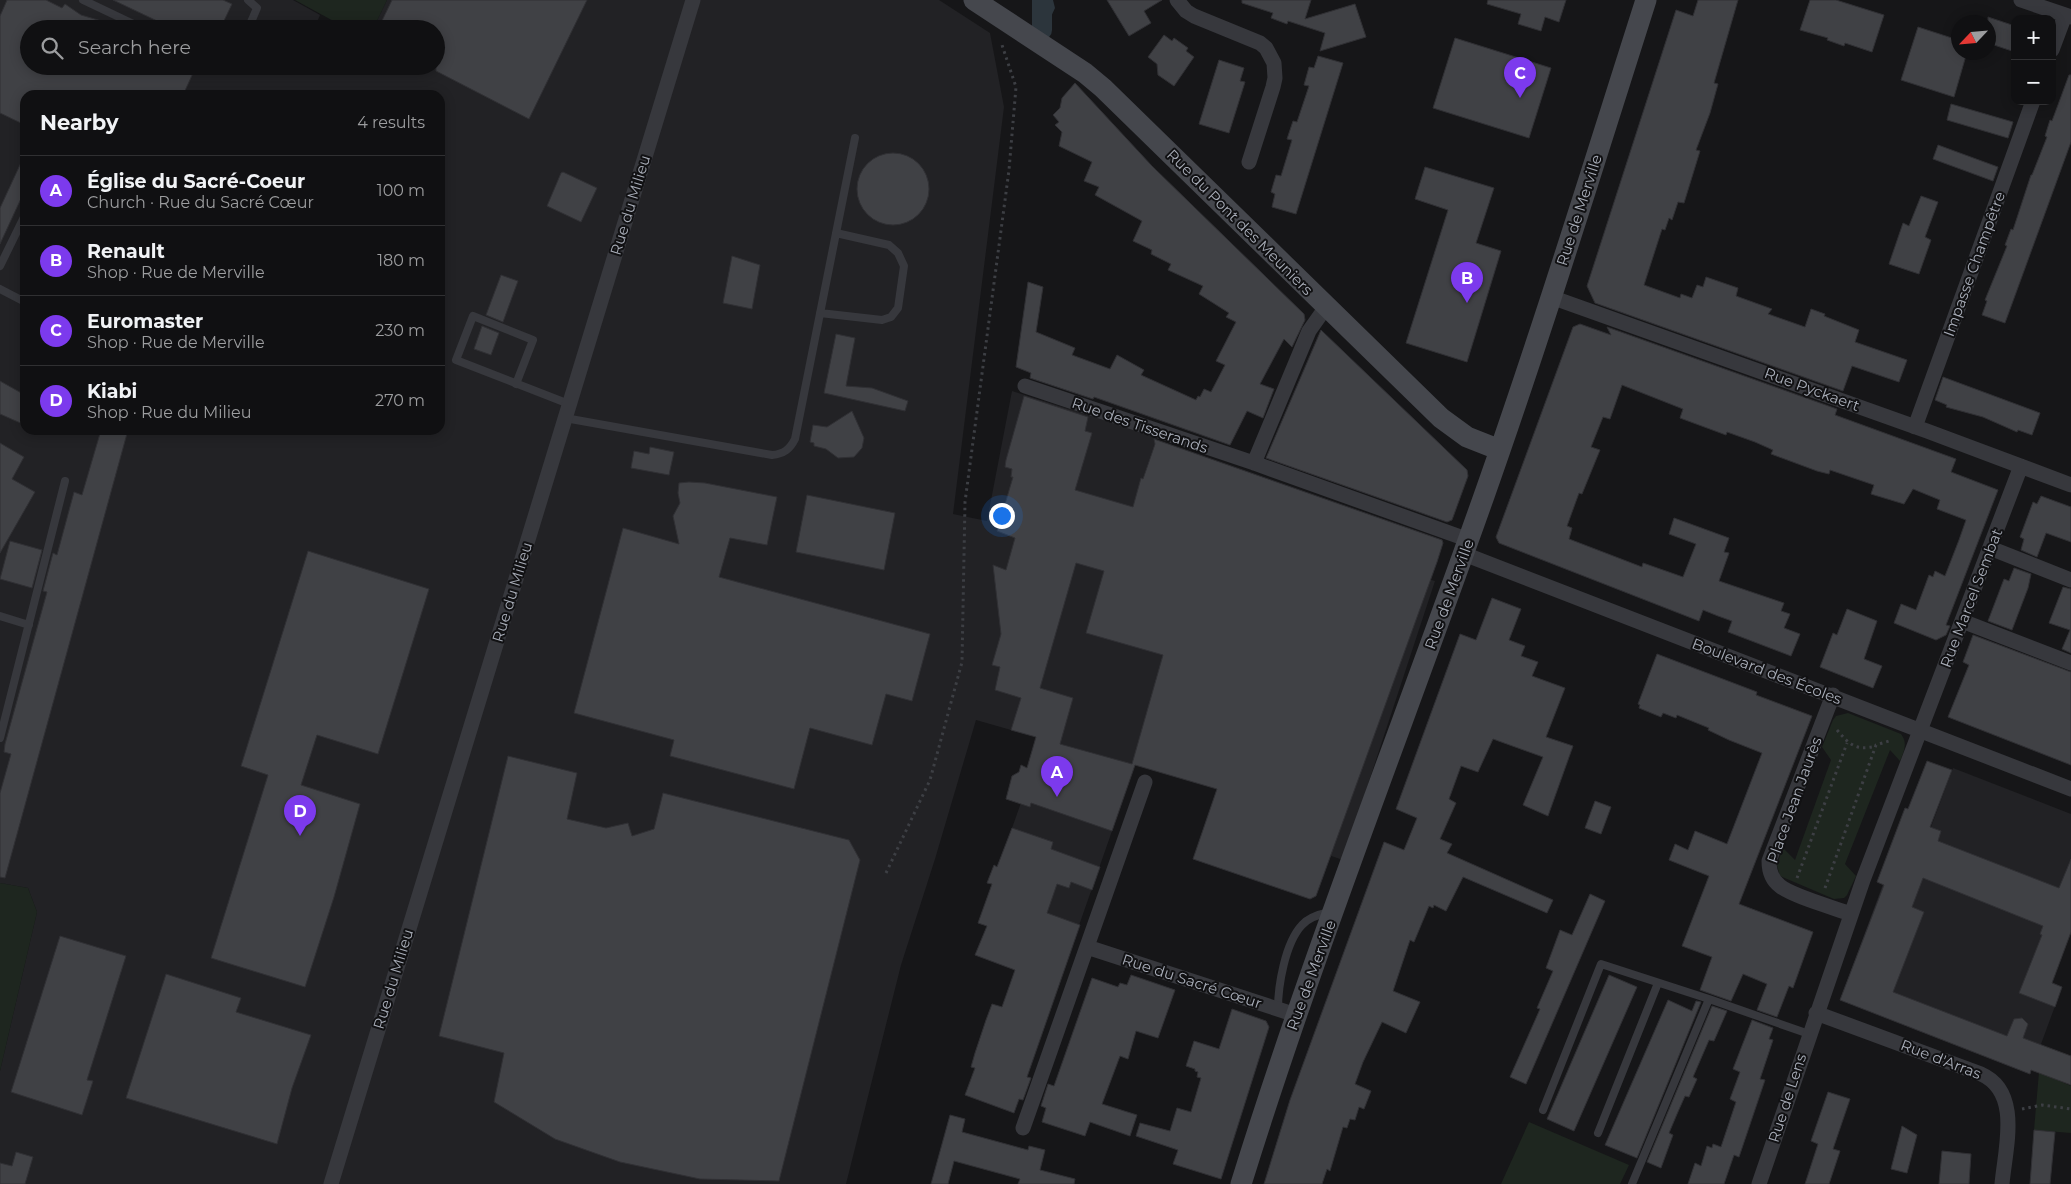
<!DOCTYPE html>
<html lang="en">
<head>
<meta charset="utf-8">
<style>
  body { margin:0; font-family:Montserrat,sans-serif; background:#1e1e20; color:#f1f3f6 }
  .controls { position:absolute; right:15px; top:15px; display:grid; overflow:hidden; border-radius:10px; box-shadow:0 2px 12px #0003 }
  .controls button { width:45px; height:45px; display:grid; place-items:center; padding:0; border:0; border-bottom:1px solid #303032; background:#101012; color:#f1f3f6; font:25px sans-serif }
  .compass { position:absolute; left:1951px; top:15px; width:45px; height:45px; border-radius:50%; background:#101012; box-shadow:0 2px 12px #0003; rotate:244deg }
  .you { position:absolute; left:1001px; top:515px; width:18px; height:18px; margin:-12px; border:4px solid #fff; border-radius:50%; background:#1a73e8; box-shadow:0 0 0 8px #1a73e833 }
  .badge { display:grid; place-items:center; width:32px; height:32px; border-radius:50%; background:#7c3aed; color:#fff; font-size:16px; font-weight:700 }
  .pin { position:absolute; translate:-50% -41px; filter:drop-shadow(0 1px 2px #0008) }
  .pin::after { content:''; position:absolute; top:26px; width:18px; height:15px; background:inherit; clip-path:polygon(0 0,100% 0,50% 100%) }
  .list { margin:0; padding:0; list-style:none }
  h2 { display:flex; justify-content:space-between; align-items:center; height:65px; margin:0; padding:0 20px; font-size:21px }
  h2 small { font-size:16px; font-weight:400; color:#9c9d9f }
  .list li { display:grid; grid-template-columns:32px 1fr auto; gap:15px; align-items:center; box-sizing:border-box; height:70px; padding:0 20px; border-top:1px solid #303032 }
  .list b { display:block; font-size:19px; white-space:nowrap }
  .list p { margin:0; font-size:16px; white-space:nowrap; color:#9c9d9f }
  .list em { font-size:16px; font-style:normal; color:#9c9d9f }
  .icon { flex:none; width:28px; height:28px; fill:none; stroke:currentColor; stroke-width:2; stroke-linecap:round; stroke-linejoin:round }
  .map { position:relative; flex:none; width:2071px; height:1184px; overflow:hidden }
  .search { position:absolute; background:#101012; box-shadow:0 2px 12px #0003; left:20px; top:20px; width:425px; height:55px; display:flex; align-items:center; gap:12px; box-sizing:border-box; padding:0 18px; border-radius:28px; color:#9c9d9f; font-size:19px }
  .panel { position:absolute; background:#101012; box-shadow:0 2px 12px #0003; left:20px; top:90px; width:425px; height:345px; border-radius:15px }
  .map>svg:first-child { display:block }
  .built { fill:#222225; fill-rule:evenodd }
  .green { fill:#1e261f }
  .water { fill:#2c353c }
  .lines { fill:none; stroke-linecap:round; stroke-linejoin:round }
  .canal { stroke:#2c353c; stroke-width:20 }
  .building { fill:#404145; stroke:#303034; fill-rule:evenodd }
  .path { stroke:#3d3f44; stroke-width:3; stroke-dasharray:2.5 4; stroke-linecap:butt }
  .lane { stroke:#37383d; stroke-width:8 }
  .street { stroke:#37383d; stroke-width:15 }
  .secondary { stroke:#45474d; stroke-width:21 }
  .labels { text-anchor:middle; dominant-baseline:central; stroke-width:4; stroke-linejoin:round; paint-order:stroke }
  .street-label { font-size:15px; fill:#a8adb8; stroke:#111113 }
</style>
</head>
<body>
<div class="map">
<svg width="2071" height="1184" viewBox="0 0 2071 1184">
  <rect width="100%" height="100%" fill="#161618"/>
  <path class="built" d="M 0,0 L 293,0 L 320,15 L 314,29 L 29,29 L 29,66 L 436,66 L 436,29 L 373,29 L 387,0 L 939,0 L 990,33 L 1004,107 L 953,514 L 987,521 L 1012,391 L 1157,437 L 1143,478 L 1307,544 L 1435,581 L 1343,860 L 1279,838 L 1287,808 L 976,720 L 935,859 L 901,965 L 846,1184 L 0,1184 L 0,1071 L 37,912 L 28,888 L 0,883 ZM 25,95 L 440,95 L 440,430 L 25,430 Z
    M 1953,768 L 2071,814 L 2071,933 L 2052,982 L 2062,987 L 2030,1074 L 1840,1000 L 1883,884 L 1906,894 Z
    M 1022,800 L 1112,831 L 1069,954 L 978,923 Z"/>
  <path class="green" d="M 295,0 L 387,0 L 373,29 L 348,29 Z
    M 1848,713 L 1901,734 C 1908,743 1904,751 1900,761 L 1890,750 L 1845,864 L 1856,876 L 1847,895 L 1844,898 L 1834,899 L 1780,876 L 1777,865 L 1783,848 L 1795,860 L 1831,760 L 1822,747 L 1833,720 L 1836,716 Z
    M 0,883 L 28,888 L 37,912 L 0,1071 Z
    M 2039,1072 L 2071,1086 L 2071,1133 L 2034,1130 Z
    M 1529,1122 L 1629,1165 L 1620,1184 L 1501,1184 Z"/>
  <path class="water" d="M 1038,0 L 1053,0 L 1055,8 L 1049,21 L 1035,11 Z"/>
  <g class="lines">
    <path class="canal" d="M 1042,0 L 1042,30"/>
  </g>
  <path class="building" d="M 7,0 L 46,0 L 62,8 L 65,4 L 81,15 L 115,25 L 114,29 L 29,29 L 29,66 L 183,66 L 194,71 L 183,95 L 25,95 L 25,125 L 0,113 L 0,16 Z
    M 113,0 L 223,0 L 232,4 L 220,29 L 174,29 Z
    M 392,0 L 587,0 L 529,119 L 436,71 L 436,29 L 378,29 Z
    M 1107,0 L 1162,0 L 1144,11 L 1151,23 L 1129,36 Z
    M 1242,0 L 1311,0 L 1305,19 L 1355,4 L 1366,37 L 1320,51 L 1325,33 L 1288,21 L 1287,24 L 1271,18 L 1273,13 L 1242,3 Z
    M 1488,0 L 1566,0 L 1559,22 L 1545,17 L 1541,31 L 1518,24 L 1521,14 L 1487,4 Z
    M 1698,0 L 1738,0 L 1714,83 L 1718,84 L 1710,113 L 1696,150 L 1700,151 L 1684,203 L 1678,202 L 1672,220 L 1669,218 L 1665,230 L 1662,229 L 1644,285 L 1680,298 L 1681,294 L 1692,298 L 1697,285 L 1703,287 L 1706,277 L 1738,288 L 1736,296 L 1772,309 L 1768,314 L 1805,327 L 1811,309 L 1825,314 L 1824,316 L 1859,330 L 1855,342 L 1907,360 L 1899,382 L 1852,366 L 1843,391 L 1595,303 L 1587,286 L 1676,10 L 1693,16 Z
    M 1810,0 L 1836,0 L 1884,15 L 1872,52 L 1845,43 L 1844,46 L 1827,40 L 1828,38 L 1800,30 Z
    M 1988,17 L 2015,26 L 2015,52 L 1988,43 Z
    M 1918,27 L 1958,40 L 1958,52 L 1967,52 L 1954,97 L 1901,80 Z
    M 1164,35 L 1172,41 L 1174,38 L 1188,48 L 1186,51 L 1194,57 L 1174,86 L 1158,75 L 1157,64 L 1148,57 Z
    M 1455,38 L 1551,68 L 1529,138 L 1433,108 Z
    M 1318,56 L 1343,63 L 1296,214 L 1272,207 L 1275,194 L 1271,192 L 1276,175 L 1281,176 L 1292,140 L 1287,139 L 1293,121 L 1297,122 L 1309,86 L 1304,85 L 1309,67 L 1314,68 Z
    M 1219,60 L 1244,68 L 1240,81 L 1245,82 L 1229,133 L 1199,124 Z
    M 2069,75 L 2071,75 L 2071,142 L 2005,323 L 1982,315 L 1987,301 L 1985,300 L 2007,246 L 2005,245 L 2011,229 L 2013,230 L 2031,175 L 2032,175 L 2047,137 L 2045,136 L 2050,120 L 2052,121 Z
    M 1075,83 L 1152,166 L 1304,314 L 1305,320 L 1292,347 L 1284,339 L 1260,384 L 1274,389 L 1263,418 L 1247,411 L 1230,445 L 1094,397 L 1093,399 L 1030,378 L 1031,373 L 1016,367 L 1028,282 L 1043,287 L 1036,332 L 1075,348 L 1072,355 L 1110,369 L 1117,355 L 1144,370 L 1141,375 L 1196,400 L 1198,396 L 1200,397 L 1204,389 L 1211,392 L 1225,365 L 1216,361 L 1236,322 L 1226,317 L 1229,313 L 1199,294 L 1203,286 L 1168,270 L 1171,264 L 1151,254 L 1152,250 L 1133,241 L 1142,221 L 1095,195 L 1099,187 L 1084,181 L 1092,162 L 1059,146 L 1062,132 L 1055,125 L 1059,122 L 1053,115 L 1060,108 L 1062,98 Z
    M 1951,104 L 2013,122 L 2008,138 L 1947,120 Z
    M 1938,145 L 1998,167 L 1993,181 L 1933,159 Z
    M857 189a36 36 0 1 1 72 0a36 36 0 1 1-72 0Z
    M 25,154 L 25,190 L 0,244 L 0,208 Z
    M 1425,167 L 1494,188 L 1476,243 L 1501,251 L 1467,362 L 1406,343 L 1448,210 L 1415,199 Z
    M 563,172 L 597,188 L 581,222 L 547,206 L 561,173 Z
    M 1921,196 L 1938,202 L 1925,237 L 1931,240 L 1919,274 L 1889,264 L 1903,223 L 1909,226 Z
    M 732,256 L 760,265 L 752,309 L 723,303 Z
    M 501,275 L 518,281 L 503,322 L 486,315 Z
    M 1580,324 L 1611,335 L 1607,327 L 1837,409 L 1835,415 L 1956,459 L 1951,472 L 1998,490 L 1946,625 L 1950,626 L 1946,635 L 1936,640 L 1894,623 L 1901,604 L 1916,610 L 1929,575 L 1933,577 L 1935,571 L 1945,576 L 1959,540 L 1966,520 L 1937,509 L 1940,500 L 1913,489 L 1904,504 L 1871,494 L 1874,485 L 1830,470 L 1829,474 L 1817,471 L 1771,454 L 1773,450 L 1755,442 L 1727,432 L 1726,435 L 1680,418 L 1683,409 L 1622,385 L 1610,419 L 1603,417 L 1591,447 L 1600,450 L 1582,494 L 1579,493 L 1567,526 L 1572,528 L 1569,539 L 1642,567 L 1643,563 L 1683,577 L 1696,544 L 1669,534 L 1674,518 L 1729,538 L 1724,552 L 1729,553 L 1719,581 L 1784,603 L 1781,611 L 1790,614 L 1784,628 L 1800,634 L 1791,656 L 1728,632 L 1732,621 L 1718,616 L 1703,610 L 1699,621 L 1499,543 L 1496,537 L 1573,327 Z
    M 482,326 L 499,333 L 491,355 L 474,349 Z
    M 1321,330 L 1467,470 L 1468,476 L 1452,520 L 1447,522 L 1266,458 Z
    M 836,334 L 855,338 L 846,386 L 872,388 L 908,401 L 905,411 L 824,393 Z
    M 1943,377 L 2040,413 L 2032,435 L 2018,430 L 2017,432 L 1983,417 L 1946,407 L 1947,405 L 1935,400 Z
    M 0,381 L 25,395 L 25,425 L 0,414 Z
    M 1024,396 L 1088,417 L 1085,431 L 1092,433 L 1075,490 L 1133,507 L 1141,478 L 1143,479 L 1155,444 L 1154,439 L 1442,540 L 1443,543 L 1437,562 L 1316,896 L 1310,899 L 1193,859 L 1217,789 L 1135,765 L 1112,831 L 1031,803 L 1030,807 L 1006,799 L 1012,776 L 1019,772 L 1021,765 L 1027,768 L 1036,737 L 1011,730 L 1021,698 L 995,690 L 1000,667 L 992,665 L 1001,634 L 993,565 L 1006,570 L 1015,538 L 997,531 L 1013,477 L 1011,477 L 1012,469 L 1005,467 L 1006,460 ZM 1076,563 L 1104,571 L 1086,633 L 1163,655 L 1132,764 L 1060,744 L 1073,698 L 1040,688 Z
    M 852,411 L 864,438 L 862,448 L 854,457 L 838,458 L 826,449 L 814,446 L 814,443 L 810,442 L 813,425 L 827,427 Z
    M 101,430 L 128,430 L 5,878 L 0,877 L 0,793 L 11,754 L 4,752 L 5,744 L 47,592 L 43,591 L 53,553 L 57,555 L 74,492 L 82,495 Z
    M 0,443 L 24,457 L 12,479 L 35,492 L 0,553 Z
    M 650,447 L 674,452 L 669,475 L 631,468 L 634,451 L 649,454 Z
    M 689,482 L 705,483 L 777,497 L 767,545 L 730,538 L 719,577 L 930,634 L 912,701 L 886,694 L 872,745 L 810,728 L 794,789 L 670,756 L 674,740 L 574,713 L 623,528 L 679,544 L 673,516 L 680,503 L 678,493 L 679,483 Z
    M 807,495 L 895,513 L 884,570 L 796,552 Z
    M 2041,496 L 2071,507 L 2071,542 L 2046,533 L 2037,557 L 2021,550 L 2024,539 L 2020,537 L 2033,502 L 2037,504 Z
    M 10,541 L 42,550 L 32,588 L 0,579 Z
    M 308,551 L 429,589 L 378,754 L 317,735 L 301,785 L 360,804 L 334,897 L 305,987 L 211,958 L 268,775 L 241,766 Z
    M 2014,568 L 2031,574 L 2028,588 L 2012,630 L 1988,621 L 2004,579 L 2009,581 Z
    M 2063,587 L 2071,589 L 2071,653 L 2062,649 L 2070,630 L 2049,623 Z
    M 1492,598 L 1521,609 L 1509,640 L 1525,646 L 1521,656 L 1538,662 L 1532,676 L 1565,688 L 1546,737 L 1573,746 L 1548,816 L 1523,805 L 1543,757 L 1493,739 L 1478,772 L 1461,766 L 1449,799 L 1456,803 L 1440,839 L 1452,844 L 1447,853 L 1553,900 L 1547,913 L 1463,877 L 1446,911 L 1434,905 L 1433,908 L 1429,906 L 1414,942 L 1410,940 L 1393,991 L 1420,1002 L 1406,1033 L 1382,1022 L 1363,1062 L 1355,1084 L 1371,1091 L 1364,1109 L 1359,1107 L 1355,1120 L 1350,1119 L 1347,1128 L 1343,1127 L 1330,1171 L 1327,1169 L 1322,1184 L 1264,1184 L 1290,1100 L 1384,842 L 1404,850 L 1417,818 L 1396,809 L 1460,634 L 1476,640 Z
    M 1847,609 L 1877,621 L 1864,659 L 1882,666 L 1873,688 L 1820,667 L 1833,633 L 1837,635 Z
    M 1973,635 L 2071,672 L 2071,765 L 1948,717 L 1969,665 L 1963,662 Z
    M 1657,654 L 1757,692 L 1756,695 L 1812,716 L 1739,904 L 1813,932 L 1793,988 L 1789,986 L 1777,1017 L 1757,1010 L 1767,984 L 1743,974 L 1731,1001 L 1700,990 L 1712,957 L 1682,946 L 1709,876 L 1669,860 L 1675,844 L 1688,850 L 1695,831 L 1727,844 L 1762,753 L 1729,740 L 1708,730 L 1709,728 L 1677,715 L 1676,718 L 1663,713 L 1661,717 L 1639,708 L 1640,705 L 1638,704 Z
    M 508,756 L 577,773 L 567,819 L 606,828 L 628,823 L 632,836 L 654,829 L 663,793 L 849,840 L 860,860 L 779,1181 L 700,1179 L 620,1162 L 555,1139 L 494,1102 L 504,1053 L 439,1036 Z
    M 1927,761 L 1952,770 L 1930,827 L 1941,831 L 1938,841 L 2059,888 L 2071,859 L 2071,932 L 2052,983 L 2062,987 L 2055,1007 L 2019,993 L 2042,935 L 2040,934 L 2043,926 L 1923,878 L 1912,907 L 1924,912 L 1893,992 L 2007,1036 L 2014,1019 L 2022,1018 L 2028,1024 L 2023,1038 L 2071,1056 L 2071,1085 L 2031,1070 L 2030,1074 L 1840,1000 L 1884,885 L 1877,882 L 1905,808 L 1908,809 Z
    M 1595,801 L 1611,807 L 1601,834 L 1585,828 Z
    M 1012,828 L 1053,842 L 1051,849 L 1100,867 L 1092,890 L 1071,882 L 1069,888 L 1057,884 L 1047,913 L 1080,925 L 1027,1077 L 1031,1078 L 1023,1100 L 1019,1099 L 1014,1113 L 965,1095 L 975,1068 L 971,1067 L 975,1053 L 986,1020 L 992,1004 L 1002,1007 L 1015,970 L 975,955 L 987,926 L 978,923 L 992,884 L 987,883 L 994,865 L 997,867 Z
    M 1590,894 L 1605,901 L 1526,1084 L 1510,1077 L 1540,1009 L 1537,1008 L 1553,971 L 1546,968 L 1560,930 L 1572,935 Z
    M 60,936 L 126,956 L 87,1080 L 93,1081 L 82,1115 L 11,1092 Z
    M 166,974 L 241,998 L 236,1012 L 311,1035 L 292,1088 L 277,1144 L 126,1098 Z
    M 1131,975 L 1175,990 L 1158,1038 L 1136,1031 L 1128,1059 L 1120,1056 L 1102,1104 L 1137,1115 L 1130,1136 L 1090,1122 L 1085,1136 L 1042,1122 L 1046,1108 L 1041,1106 L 1048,1084 L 1054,1086 L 1092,978 L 1118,987 L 1120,983 L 1127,985 Z
    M 1609,975 L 1637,987 L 1574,1131 L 1547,1119 Z
    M 1668,1000 L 1692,1011 L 1696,1001 L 1701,1002 L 1637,1158 L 1605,1145 Z
    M 1712,1006 L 1727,1011 L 1714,1041 L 1709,1040 L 1693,1077 L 1697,1079 L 1689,1097 L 1685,1096 L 1677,1114 L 1669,1133 L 1673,1135 L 1661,1168 L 1647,1162 Z
    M 1232,1009 L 1266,1021 L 1269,1027 L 1221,1179 L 1173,1164 L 1178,1150 L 1136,1136 L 1140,1123 L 1170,1131 L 1177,1108 L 1191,1112 L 1201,1078 L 1197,1077 L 1198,1072 L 1195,1071 L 1195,1069 L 1186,1066 L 1194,1041 L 1219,1049 Z
    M 1752,1020 L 1773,1028 L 1769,1039 L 1773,1040 L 1760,1079 L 1765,1080 L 1739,1157 L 1734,1155 L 1724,1184 L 1688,1184 L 1695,1163 L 1701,1166 L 1707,1146 L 1712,1148 L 1713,1144 L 1721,1147 L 1736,1102 L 1730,1099 L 1740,1072 L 1733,1069 Z
    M 1828,1092 L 1850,1099 L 1833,1149 L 1840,1151 L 1829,1184 L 1805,1184 L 1818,1144 L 1811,1141 Z
    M 950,1115 L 965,1119 L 962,1132 L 1028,1150 L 1029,1146 L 1045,1150 L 1040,1170 L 1075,1179 L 1074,1184 L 1018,1184 L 1020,1179 L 954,1161 L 948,1184 L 931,1184 Z
    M 1902,1126 L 1917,1135 L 1907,1173 L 1891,1169 Z
    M 2034,1130 L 2055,1132 L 2050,1184 L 2030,1184 Z
    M 1942,1151 L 1971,1154 L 1969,1184 L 1939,1184 Z
    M 16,1152 L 33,1157 L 25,1184 L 0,1184 L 0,1163 L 12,1166 Z"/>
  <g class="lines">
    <path class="path" d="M 1837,730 C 1850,745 1856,751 1876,746
      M 886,873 L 930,780 L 962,662 L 965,502 L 1009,170 L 1016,87 L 1001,42
      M 1797,878 L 1847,743
      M 1825,888 L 1876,745 L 1892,740
      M 2022,1109 L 2042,1105 L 2071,1109"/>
    <path class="lane" d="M 83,0 L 144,29
      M 248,29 L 257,8 L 248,0
      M 223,66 L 230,70 L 232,66
      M 0,266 L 25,215
      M 0,289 L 25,302
      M 820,313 L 882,320 L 891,317 L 898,308 L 904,266 L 898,253 L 889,245 L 836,233
      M 516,384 L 533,340 L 473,316 L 456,360 L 569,404
      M 565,418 L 772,455 C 784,454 790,449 795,439 L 855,138
      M 0,616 L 29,625
      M 0,738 L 65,481
      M 1278,1009 C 1278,986 1285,943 1302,925 C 1309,917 1320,914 1330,912
      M 1543,1110 L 1601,964 L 1709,999
      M 1598,1133 L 1658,983
      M 1632,1184 L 1709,999 L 1809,1034"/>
    <path class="street" d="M 1177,0 L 1186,11 L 1194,16 L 1260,43 L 1266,48 L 1274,63 L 1275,78 L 1273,87 L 1249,162
      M 2021,0 L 2071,17
      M 2052,50 L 2065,15
      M 1551,297 L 1927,431 L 2071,485
      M 1025,386 L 1254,463 L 1469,540
      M 1915,427 L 2033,101
      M 1254,463 L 1309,331 L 1326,307
      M 1990,548 L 2071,580
      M 1464,554 L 2071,789
      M 1962,621 L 2071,663
      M 1833,695 L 1769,861 C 1769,871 1772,880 1780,886 C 1792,896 1835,908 1851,914
      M 1087,947 L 1296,1015
      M 1816,1013 L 1981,1074 C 2022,1092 2005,1149 2002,1184
      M 1023,1128 L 1145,782
      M 331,1184 L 693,0
      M 1759,1184 L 1863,880 L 2021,466"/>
    <path class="secondary" d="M 974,0 L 1085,73 L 1103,88 L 1441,418 L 1467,437 L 1500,450
      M 1241,1184 C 1313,952 1403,725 1484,496 C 1542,332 1593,166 1646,0"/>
  </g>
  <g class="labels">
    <g class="street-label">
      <text transform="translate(630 205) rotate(-73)">Rue du Milieu</text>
      <text transform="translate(1579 210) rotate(-72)">Rue de Merville</text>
      <text transform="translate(1240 222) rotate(45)">Rue du Pont des Meuniers</text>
      <text transform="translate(1974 264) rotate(-70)">Impasse Champêtre</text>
      <text transform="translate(1812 389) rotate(20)">Rue Pyckaert</text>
      <text transform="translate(1140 425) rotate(19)">Rue des Tisserands</text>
      <text transform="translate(512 592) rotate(-73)">Rue du Milieu</text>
      <text transform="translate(1449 594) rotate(-70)">Rue de Merville</text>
      <text transform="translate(1971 598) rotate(-69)">Rue Marcel Sembat</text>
      <text transform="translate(1767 671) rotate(21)">Boulevard des Écoles</text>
      <text transform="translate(1794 800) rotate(-70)">Place Jean Jaurès</text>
      <text transform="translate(1311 975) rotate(-70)">Rue de Merville</text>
      <text transform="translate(393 979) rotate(-73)">Rue du Milieu</text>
      <text transform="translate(1192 981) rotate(18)">Rue du Sacré Cœur</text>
      <text transform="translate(1941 1059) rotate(21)">Rue d'Arras</text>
      <text transform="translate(1787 1098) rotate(-72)">Rue de Lens</text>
    </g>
  </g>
</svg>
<div class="controls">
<button>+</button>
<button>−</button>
</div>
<svg class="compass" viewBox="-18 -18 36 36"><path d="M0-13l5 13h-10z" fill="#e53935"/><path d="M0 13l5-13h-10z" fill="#9c9d9f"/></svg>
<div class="you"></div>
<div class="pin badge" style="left:1057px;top:797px">A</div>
<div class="pin badge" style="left:1467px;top:303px">B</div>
<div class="pin badge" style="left:1520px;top:98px">C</div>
<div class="pin badge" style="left:300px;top:836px">D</div>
<div class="search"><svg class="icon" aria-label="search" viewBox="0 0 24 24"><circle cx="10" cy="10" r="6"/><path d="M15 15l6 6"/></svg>Search here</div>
<section class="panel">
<h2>Nearby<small>4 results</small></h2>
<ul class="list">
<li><span class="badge">A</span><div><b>Église du Sacré-Coeur</b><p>Church · Rue du Sacré Cœur</p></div><em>100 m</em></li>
<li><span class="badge">B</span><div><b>Renault</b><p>Shop · Rue de Merville</p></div><em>180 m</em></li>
<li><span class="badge">C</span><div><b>Euromaster</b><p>Shop · Rue de Merville</p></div><em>230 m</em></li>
<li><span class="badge">D</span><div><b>Kiabi</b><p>Shop · Rue du Milieu</p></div><em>270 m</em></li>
</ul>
</section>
</div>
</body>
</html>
